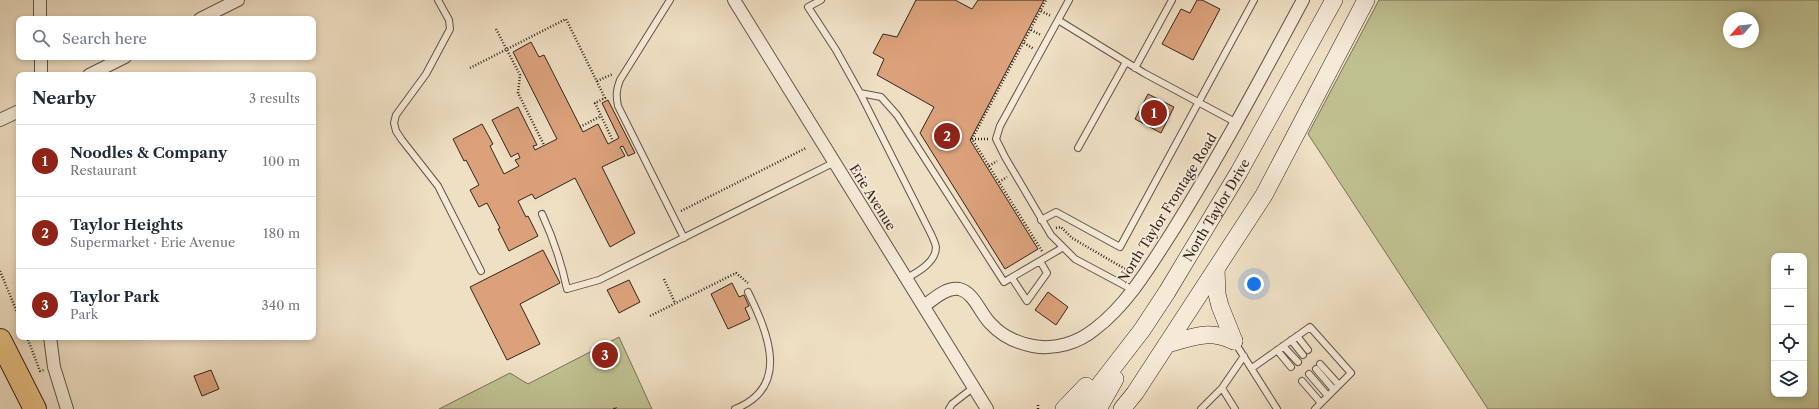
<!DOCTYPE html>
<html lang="en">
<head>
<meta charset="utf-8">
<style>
  body { margin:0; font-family:"Libre Caslon Text",serif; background:#f2f2f3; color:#1f2937 }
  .controls { position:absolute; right:12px; bottom:12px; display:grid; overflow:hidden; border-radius:8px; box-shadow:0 2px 6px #0003 }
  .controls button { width:36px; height:36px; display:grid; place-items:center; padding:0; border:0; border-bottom:1px solid #e0e1e3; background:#fff; color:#1f2937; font:20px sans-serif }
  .compass { position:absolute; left:1723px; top:12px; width:36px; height:36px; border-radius:50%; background:#fff; box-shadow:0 2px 6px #0003; rotate:243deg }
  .you { position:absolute; left:1254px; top:284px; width:14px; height:14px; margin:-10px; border:3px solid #fff; border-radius:50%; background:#1a73e8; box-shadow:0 0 0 6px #1a73e833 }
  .badge { display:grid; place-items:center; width:26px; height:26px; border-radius:50%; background:#8f2418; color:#fff; font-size:13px; font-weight:700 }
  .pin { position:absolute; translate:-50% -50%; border:2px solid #fff; box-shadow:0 1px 4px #0006 }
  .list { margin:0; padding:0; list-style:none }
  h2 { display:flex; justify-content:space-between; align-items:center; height:52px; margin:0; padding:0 16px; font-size:17px }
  h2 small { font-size:13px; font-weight:400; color:#747a83 }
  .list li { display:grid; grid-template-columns:26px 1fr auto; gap:12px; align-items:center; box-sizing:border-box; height:72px; padding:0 16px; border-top:1px solid #e0e1e3 }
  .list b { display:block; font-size:15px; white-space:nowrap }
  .list p { margin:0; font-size:13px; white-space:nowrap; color:#747a83 }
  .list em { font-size:13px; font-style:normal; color:#747a83 }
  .icon { flex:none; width:22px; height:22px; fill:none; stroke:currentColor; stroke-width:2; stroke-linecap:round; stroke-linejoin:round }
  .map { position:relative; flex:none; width:1819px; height:409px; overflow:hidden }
  .search { position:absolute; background:#fff; box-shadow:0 2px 6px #0003; left:16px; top:16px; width:300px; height:44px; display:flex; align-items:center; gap:10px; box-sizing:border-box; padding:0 14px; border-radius:8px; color:#747a83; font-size:15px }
  .panel { position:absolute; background:#fff; box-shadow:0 2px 6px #0003; left:16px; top:72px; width:300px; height:268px; border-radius:8px }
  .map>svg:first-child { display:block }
  .green { fill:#bfc090; stroke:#787357; fill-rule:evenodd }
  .building { fill:#dba17a; stroke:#31261e }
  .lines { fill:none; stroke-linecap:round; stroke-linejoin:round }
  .lane-casing { stroke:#605447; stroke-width:8 }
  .street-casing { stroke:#605447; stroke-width:14 }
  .secondary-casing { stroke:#31261e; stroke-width:18 }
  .highway-casing { stroke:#31261e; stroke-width:24 }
  .path { stroke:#31261e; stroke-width:2.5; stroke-dasharray:1 2; stroke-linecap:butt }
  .lane { stroke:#f5ead8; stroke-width:6 }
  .street { stroke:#f5ead8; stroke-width:12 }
  .secondary { stroke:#f5ead8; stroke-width:17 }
  .highway { stroke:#e8c082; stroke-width:22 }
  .labels { text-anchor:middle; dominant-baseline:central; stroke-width:3.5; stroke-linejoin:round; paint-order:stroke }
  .street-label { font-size:13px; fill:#31261e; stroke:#f5ead8 }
</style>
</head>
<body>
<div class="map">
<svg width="1819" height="409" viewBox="0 0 1819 409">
  <rect width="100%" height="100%" fill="#efdfc3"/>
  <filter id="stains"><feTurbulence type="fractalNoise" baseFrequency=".005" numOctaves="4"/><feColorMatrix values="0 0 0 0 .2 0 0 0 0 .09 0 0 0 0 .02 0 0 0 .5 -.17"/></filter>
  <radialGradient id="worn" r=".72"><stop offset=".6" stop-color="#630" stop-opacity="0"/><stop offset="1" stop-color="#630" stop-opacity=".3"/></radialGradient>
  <path class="green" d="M 1379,0 L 1819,0 L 1819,409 L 1488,409 L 1308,134 ZM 1729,18 L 1753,18 L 1753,42 L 1729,42 ZM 1774,256 L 1804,256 L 1804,394 L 1774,394 Z
    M 619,337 L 652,409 L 439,409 L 510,373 L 528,384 Z"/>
  <path class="building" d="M 916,0 L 955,0 L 972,9 L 978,0 L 1044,0 L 970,140 L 1038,249 L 1005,269 L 920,133 L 934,107 L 877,75 L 884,59 L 873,53 L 883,34 L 897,37 Z
    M 1197,0 L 1202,0 L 1220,9 L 1193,60 L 1162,44 L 1181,9 L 1190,13 Z
    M 531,42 L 539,57 L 544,55 L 583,132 L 598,124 L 608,144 L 619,138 L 602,103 L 608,100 L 635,153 L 628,156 L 623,146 L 620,147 L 625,156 L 602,167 L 635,233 L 610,247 L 575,178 L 535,199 L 532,194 L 518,201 L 526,217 L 528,216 L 538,236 L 509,251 L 498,229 L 500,228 L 487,203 L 479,207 L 470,190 L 479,185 L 466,160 L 464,161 L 453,139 L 482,124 L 493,144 L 490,146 L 504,174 L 519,166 L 515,160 L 520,158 L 518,153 L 511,157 L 492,120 L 518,107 L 537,145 L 533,146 L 535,150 L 557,139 L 513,52 Z
    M 1148,94 L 1174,107 L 1161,133 L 1135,119 Z
    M 543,250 L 560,283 L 520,304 L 540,344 L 507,360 L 470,287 Z
    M 629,280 L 640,302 L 619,313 L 607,290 Z
    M 732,283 L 739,297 L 744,295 L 749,306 L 745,308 L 750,319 L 728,329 L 711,294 Z
    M 1048,292 L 1068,307 L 1056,325 L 1035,310 Z
    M 211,370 L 219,389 L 202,396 L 194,376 Z"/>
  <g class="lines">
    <g class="lane-casing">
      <path id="lane" d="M 438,0 L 449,20 L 450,29 L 426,74 L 396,115 L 394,123 L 396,131 L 402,140 L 438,186 L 481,271
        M 670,0 L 620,80 C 616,90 616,96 618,106 L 684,238
        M 821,0 L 808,7 L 836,50 L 860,93
        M 1069,0 L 1000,126 L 996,139 L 1005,157 L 1051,235 L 1075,259 L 1133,290
        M 1058,20 L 1144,73 L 1237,123
        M 1135,68 L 1172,0
        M 1078,148 L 1126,62
        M 542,214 C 554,240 561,261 567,289 L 599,280 L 835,162
        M 1041,220 L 1056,212 L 1120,247 L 1254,0
        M 907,278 C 918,272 936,262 936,247 C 935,242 932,236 930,232 L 860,93 L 881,97 L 897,115 L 1004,282 L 1062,248
        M 1012,278 L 1027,301 L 1047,273 L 1040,261
        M 1297,336 L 1308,350
        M 1291,340 L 1303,355
        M 1234,341 L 1277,409
        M 1283,346 L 1298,362
        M 1277,350 L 1291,367
        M 1320,364 L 1339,385
        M 1252,368 L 1310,327 L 1351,373 L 1315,409
        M 1316,369 L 1334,390
        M 1309,374 L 1328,396
        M 1302,381 L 1321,403
        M 1222,388 L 1235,409
        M 735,409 C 791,387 768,333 748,292
        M 949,409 L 952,404 L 974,387
        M 1201,409 L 1222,388 L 1244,356"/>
    </g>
    <g class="street-casing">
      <path id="street" d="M 40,0 L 40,19
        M 734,0 L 987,409
        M 200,19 L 238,0
        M 41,57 L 41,75
        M 89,75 L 125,57
        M 0,120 L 19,111
        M 924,306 C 934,299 946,287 959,289 C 974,292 981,315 991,324 C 1002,336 1017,343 1033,346 C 1055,350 1078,343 1095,329 C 1128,304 1150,266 1172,232 C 1219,157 1261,78 1303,0
        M 50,337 L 54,367 L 67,409"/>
    </g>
    <g class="secondary-casing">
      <g id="secondary">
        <path d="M 1216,269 L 1217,294 L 1220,306 L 1234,341"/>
        <path d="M 1167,344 C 1194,337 1207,329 1234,341"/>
        <path d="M 1064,409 L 1086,386"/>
        <path id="s1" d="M 1081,409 L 1142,330 L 1167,292 L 1239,172 L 1334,0"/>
        <path d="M 1098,409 L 1115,379"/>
        <path d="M 1122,409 L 1135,393 L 1264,195 L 1366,0"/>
      </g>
    </g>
    <g class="highway-casing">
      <path id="highway" d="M 0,340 L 35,409"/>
    </g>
    <path class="path" d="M 1041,11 L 1051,16
      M 496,29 L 520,75 L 518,93 L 544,145
      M 1031,30 L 1041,35
      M 1024,43 L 1034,49
      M 470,68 L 566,19 L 605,98 L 595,103 L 613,141
      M 597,81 L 613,74
      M 580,127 L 601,116
      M 972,139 L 988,139
      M 989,166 L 997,161
      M 999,182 L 1007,177
      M 681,211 L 806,148
      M 1056,228 L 1061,227 L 1072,238 L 1132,273
      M 1042,251 L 972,139 L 1046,0
      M 0,271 L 19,317
      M 664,279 L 675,303
      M 650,316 L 736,273 L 748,283
      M 27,337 L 40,371 L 44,370
      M 614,409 L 615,407 L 616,409
      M 1038,409 L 1038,405"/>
    <use href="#lane" class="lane"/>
    <use href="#street" class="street"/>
    <use href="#secondary" class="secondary"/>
    <use href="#highway" class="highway"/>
  </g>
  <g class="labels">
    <g class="street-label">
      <text transform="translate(873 197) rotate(58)">Erie Avenue</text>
      <text transform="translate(1167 208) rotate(-58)">North Taylor Frontage Road</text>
      <text stroke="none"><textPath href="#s1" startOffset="241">North Taylor Drive</textPath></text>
    </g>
  </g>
  <rect width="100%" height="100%" filter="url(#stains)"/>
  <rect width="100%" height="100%" fill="url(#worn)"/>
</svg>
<div class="controls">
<button>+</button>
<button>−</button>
<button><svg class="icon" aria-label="locate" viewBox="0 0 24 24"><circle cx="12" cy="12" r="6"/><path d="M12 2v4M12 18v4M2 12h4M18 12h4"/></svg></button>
<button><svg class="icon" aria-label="layers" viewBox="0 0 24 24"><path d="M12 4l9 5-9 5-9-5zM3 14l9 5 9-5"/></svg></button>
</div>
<svg class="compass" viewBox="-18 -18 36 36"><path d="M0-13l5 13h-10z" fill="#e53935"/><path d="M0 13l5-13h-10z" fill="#747a83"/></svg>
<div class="you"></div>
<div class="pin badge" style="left:1154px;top:113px">1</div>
<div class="pin badge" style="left:947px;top:136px">2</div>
<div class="pin badge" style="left:605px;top:355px">3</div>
<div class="search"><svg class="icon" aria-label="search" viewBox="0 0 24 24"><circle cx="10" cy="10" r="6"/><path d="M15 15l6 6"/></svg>Search here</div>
<section class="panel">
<h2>Nearby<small>3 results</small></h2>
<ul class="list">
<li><span class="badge">1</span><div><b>Noodles &amp; Company</b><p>Restaurant</p></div><em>100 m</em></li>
<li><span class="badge">2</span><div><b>Taylor Heights</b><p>Supermarket · Erie Avenue</p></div><em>180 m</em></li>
<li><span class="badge">3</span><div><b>Taylor Park</b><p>Park</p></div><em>340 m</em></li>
</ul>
</section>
</div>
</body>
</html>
